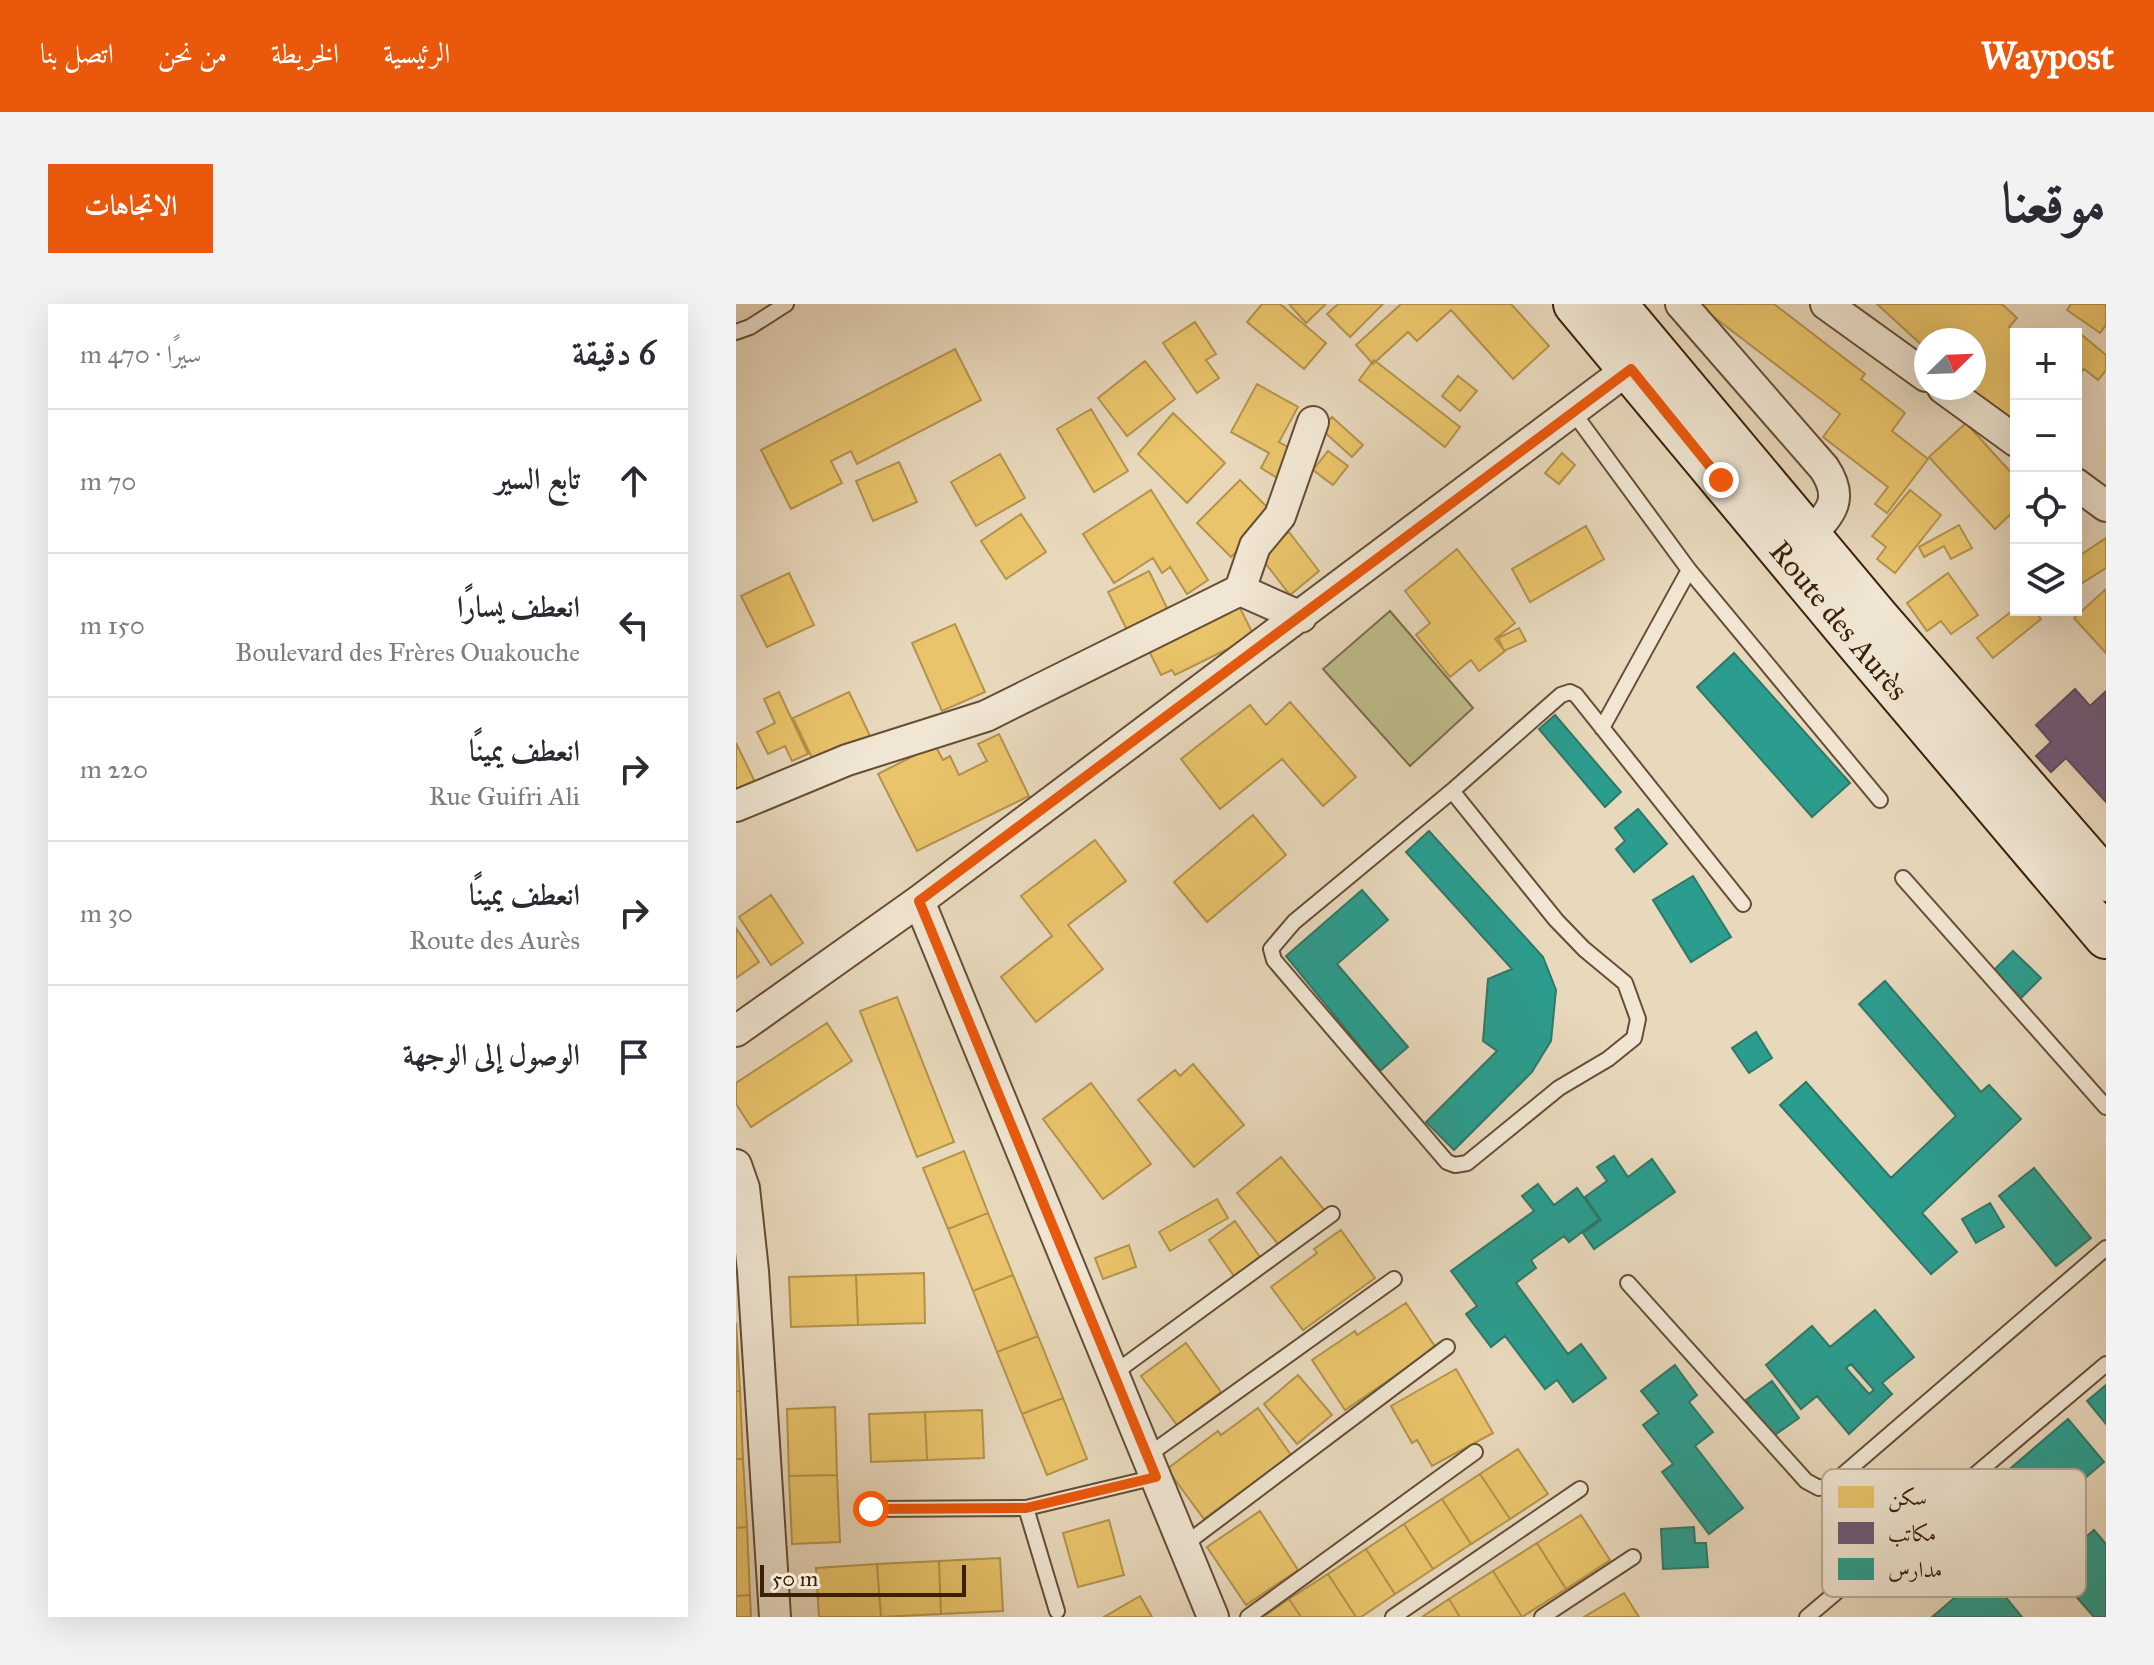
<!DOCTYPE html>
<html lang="ar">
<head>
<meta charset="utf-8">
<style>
  body { margin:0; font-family:"IM FELL Great Primer",Amiri,serif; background:#f2f2f3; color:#2b2b33; direction:rtl }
  .controls { position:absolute; right:24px; top:24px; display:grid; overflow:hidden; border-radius:0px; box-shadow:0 8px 32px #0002 }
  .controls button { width:72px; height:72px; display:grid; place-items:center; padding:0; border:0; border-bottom:2px solid #e1e1e2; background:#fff; color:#2b2b33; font:40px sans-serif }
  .compass { position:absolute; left:1178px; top:24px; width:72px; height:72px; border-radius:50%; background:#fff; box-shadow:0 8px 32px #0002; rotate:67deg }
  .scale { position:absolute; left:24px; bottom:20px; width:206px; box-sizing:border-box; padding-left:8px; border:4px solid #3a2007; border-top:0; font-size:22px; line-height:28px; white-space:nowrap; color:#3a2007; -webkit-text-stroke:6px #f0e6d3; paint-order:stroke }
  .stop { position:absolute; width:24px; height:24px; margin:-18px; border:6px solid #ea580c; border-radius:50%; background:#fff }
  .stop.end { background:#ea580c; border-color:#fff; box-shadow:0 2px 8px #0008 }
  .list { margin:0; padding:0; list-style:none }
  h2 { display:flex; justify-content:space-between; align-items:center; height:104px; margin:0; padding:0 32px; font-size:34px }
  h2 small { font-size:26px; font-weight:400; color:#7c7c81 }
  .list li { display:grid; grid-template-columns:52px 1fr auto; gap:24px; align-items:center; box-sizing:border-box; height:144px; padding:0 32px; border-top:2px solid #e1e1e2 }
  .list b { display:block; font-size:30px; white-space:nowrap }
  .list p { margin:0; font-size:26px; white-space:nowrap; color:#7c7c81 }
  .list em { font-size:26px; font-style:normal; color:#7c7c81 }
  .icon { flex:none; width:44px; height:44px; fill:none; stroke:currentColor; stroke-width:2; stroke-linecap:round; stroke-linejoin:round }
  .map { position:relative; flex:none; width:1370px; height:1313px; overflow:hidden; direction:ltr; border-radius:0px }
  header { display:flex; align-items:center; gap:48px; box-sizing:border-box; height:112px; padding:0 40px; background:#ea580c; color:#fff }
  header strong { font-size:38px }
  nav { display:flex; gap:44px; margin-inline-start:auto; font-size:28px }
  .intro { display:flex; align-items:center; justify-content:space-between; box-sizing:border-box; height:192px; padding:0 48px }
  h1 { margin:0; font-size:56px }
  .button { padding:20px 36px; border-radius:0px; background:#ea580c; color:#fff; font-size:28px; font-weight:700 }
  main { display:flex; gap:48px; padding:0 48px }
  aside { flex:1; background:#fff; border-radius:0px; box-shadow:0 8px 32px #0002 }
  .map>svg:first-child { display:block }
  .green { fill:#bebc8b; stroke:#7c6e49; stroke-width:2 }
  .homes { fill:#e9c46a; stroke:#b4934c; stroke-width:2 }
  .offices { fill:#6d597a; stroke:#5e4858; stroke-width:2 }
  .schools { fill:#2a9d8f; stroke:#2f7866; stroke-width:2; fill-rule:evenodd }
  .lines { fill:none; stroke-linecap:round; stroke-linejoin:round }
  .lane-casing { stroke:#664e34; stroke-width:18 }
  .street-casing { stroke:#664e34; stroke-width:34 }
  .secondary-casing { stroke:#3a2007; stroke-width:46 }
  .lane { stroke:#f0e6d3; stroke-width:14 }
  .street { stroke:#f0e6d3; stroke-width:30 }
  .secondary { stroke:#f0e6d3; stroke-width:42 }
  .route { stroke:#ea580c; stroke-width:10 }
  .labels { text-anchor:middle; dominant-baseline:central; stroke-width:8; stroke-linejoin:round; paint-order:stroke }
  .street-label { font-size:30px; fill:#3a2007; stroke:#f0e6d3 }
  .key { fill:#f0e6d3; stroke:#b9ab96; stroke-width:2 }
  .key-label { font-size:22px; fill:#3a2007 }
</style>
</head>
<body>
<header>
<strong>Waypost</strong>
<nav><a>الرئيسية</a><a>الخريطة</a><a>من نحن</a><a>اتصل بنا</a></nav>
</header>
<div class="intro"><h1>موقعنا</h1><a class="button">الاتجاهات</a></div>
<main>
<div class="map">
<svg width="1370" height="1313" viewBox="0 0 1370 1313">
  <rect width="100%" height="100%" fill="#e8d8bc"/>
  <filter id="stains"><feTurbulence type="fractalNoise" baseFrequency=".0025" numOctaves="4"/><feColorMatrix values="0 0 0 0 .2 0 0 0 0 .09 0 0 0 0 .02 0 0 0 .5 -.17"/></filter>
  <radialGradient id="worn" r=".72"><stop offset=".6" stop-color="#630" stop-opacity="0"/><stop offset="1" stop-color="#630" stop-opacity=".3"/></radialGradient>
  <path class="green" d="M 654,307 L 737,404 L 674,462 L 587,365 Z"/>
  <path class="homes" d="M 526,0 L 544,0 L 590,39 L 568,65 L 511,18 Z
    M 553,0 L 590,0 L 570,19 Z
    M 602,0 L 647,0 L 614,33 L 591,10 Z
    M 665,0 L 775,0 L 813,42 L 777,75 L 715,6 L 681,37 L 672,28 L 637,60 L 620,41 Z
    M 961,0 L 1038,0 L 1129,70 L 1125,75 L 1169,109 L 1156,127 L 1192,155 L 1151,209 L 1139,200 L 1152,183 L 1087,133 L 1104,110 Z
    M 1141,0 L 1266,0 L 1281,14 L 1273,23 L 1281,30 L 1280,128 L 1232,84 L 1238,84 L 1238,36 L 1190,36 L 1190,45 Z
    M 1335,0 L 1370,0 L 1370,21 L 1364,29 L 1331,6 Z
    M 459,18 L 480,50 L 470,56 L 483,74 L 461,89 L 427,39 Z
    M 1340,26 L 1370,51 L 1370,66 L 1362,76 L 1348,65 L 1340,75 L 1340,30 L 1337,30 Z
    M 219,45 L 245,96 L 121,160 L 115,147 L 95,157 L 106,179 L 55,205 L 25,146 Z
    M 638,56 L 724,123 L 709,143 L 623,76 Z
    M 409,57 L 439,95 L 391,132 L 362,94 Z
    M 722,72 L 741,87 L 724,107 L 706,92 Z
    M 521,80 L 562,103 L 543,138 L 559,147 L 543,175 L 525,164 L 533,149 L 495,128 Z
    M 355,105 L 392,167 L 358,188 L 321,125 Z
    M 437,109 L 489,159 L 451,199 L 402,150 Z
    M 596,113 L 627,141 L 616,153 L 585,125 Z
    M 1230,119 L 1280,174 L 1280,205 L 1259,225 L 1193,153 Z
    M 592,147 L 612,162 L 597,181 L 577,166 Z
    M 826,149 L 839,161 L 823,180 L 809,169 Z
    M 264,150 L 289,194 L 240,222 L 215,178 Z
    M 163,158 L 181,198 L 137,217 L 120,177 Z
    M 504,176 L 538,210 L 495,253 L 461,219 Z
    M 415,186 L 472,276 L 451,290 L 434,263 L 426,269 L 417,254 L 378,279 L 347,230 Z
    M 1174,186 L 1205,211 L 1159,269 L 1141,255 L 1150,243 L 1136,232 Z
    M 285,210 L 310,248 L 270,275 L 245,237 Z
    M 1223,221 L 1236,244 L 1215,255 L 1208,242 L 1188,253 L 1183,243 Z
    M 850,222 L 868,255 L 794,298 L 776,265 Z
    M 553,228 L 583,267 L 554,291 L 523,251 Z
    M 1370,234 L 1370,264 L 1340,283 L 1340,254 Z
    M 721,245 L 779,319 L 759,335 L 769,347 L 743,367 L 735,356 L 714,373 L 680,331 L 694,319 L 669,287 Z
    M 413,267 L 433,308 L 392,328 L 372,288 Z
    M 53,269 L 78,321 L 31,343 L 5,292 Z
    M 1212,269 L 1242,311 L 1215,330 L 1205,317 L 1191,327 L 1171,299 Z
    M 1370,285 L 1370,349 L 1338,314 Z
    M 500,296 L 518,332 L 439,371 L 436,366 L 425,371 L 410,341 Z
    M 1280,304 L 1280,306 L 1298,306 L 1305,315 L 1257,354 L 1241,334 Z
    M 219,320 L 249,388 L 206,407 L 176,339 Z
    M 783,324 L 790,337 L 768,347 L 762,334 Z
    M 43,388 L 72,450 L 56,457 L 49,442 L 32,450 L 21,428 L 39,419 L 28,395 Z
    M 113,388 L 135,434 L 79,460 L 57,414 Z
    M 554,398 L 620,473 L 587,502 L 546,455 L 484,505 L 445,455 L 514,401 L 530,421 Z
    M 263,430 L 293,492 L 181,547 L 142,470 L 199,441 L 207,456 L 214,452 L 223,471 L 251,457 L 242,440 Z
    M 0,439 L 19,478 L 0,487 Z
    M 517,511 L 550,551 L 471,618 L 438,578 Z
    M 359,536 L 390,577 L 332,621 L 367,665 L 300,718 L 265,673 L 316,632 L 285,592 Z
    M 35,591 L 67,639 L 35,661 L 3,613 Z
    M 0,624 L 23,658 L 0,674 Z
    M 161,693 L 218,838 L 181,853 L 124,707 Z
    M 91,719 L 116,757 L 15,823 L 0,800 L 0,779 Z
    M 457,760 L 508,821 L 458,863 L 402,796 L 439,766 L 444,772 Z
    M 355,779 L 415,860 L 367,895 L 307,815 Z
    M 228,847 L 252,909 L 212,925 L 187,864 Z
    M 545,853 L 590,908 L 546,945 L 501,889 Z
    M 481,895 L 492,914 L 434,947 L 423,928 Z
    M 252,909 L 277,971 L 237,987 L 212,925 Z
    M 499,917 L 526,956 L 500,975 L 473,936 Z
    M 605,926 L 639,974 L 567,1026 L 535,983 L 581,949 L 578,945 Z
    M 393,941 L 400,963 L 367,975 L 359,954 Z
    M 188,969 L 189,1019 L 122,1021 L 120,971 Z
    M 120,971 L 122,1021 L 55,1023 L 53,973 Z
    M 277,971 L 302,1032 L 261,1048 L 237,987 Z
    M 670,999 L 700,1044 L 609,1106 L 576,1056 L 619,1027 L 621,1031 Z
    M 0,1019 L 4,1087 L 0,1087 Z
    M 302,1032 L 327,1094 L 286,1110 L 261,1048 Z
    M 450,1039 L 485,1088 L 441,1121 L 405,1072 Z
    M 720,1065 L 757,1129 L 696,1162 L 681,1136 L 676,1139 L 655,1102 Z
    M 562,1071 L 596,1111 L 561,1140 L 528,1100 Z
    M 0,1087 L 4,1087 L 7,1155 L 0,1155 Z
    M 327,1094 L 351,1155 L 311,1171 L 286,1110 Z
    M 99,1103 L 101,1171 L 53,1172 L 51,1105 Z
    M 522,1104 L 555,1151 L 468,1215 L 431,1165 L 482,1127 L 485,1131 Z
    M 246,1106 L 248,1154 L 191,1156 L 189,1108 Z
    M 189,1108 L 191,1156 L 135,1158 L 133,1110 Z
    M 782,1145 L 812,1190 L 774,1215 L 744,1170 Z
    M 0,1155 L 7,1155 L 11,1223 L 0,1224 Z
    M 744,1170 L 774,1215 L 735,1240 L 706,1195 Z
    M 101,1171 L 104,1238 L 56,1240 L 53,1172 Z
    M 706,1195 L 735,1240 L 697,1265 L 668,1220 Z
    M 524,1207 L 562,1266 L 510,1301 L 471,1243 Z
    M 845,1211 L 874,1256 L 830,1285 L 801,1239 Z
    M 373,1216 L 388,1271 L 342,1283 L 327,1229 Z
    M 668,1220 L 697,1265 L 659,1290 L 630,1245 Z
    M 11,1223 L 14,1291 L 0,1292 L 0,1224 Z
    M 801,1239 L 830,1285 L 786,1313 L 757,1267 Z
    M 630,1245 L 659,1290 L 625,1313 L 620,1313 L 592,1270 Z
    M 264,1254 L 267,1307 L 205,1310 L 203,1257 Z
    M 203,1257 L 205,1310 L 145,1313 L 141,1260 Z
    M 141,1260 L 145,1313 L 83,1313 L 80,1264 Z
    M 757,1267 L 786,1313 L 724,1313 L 713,1295 Z
    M 592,1270 L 620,1313 L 565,1313 L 553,1295 Z
    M 888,1289 L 903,1313 L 848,1313 Z
    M 14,1291 L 15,1313 L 0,1313 L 0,1292 Z
    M 404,1292 L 416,1313 L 368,1313 Z
    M 553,1295 L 565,1313 L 527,1313 Z
    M 713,1295 L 724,1313 L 686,1313 Z"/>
  <path class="offices" d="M 1339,385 L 1354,402 L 1370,387 L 1370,498 L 1330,454 L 1315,468 L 1300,452 L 1315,438 L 1300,421 Z"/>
  <path class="schools" d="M 998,349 L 1114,479 L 1076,513 L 961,383 Z
    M 819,411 L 885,488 L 869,503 L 803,425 Z
    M 902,505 L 931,540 L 898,568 L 880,545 L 889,537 L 879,524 Z
    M 693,527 L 807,653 L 820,686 L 815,737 L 796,768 L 718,846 L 690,818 L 761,747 L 747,737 L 752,675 L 776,665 L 670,548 Z
    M 957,572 L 995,633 L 955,658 L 917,596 Z
    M 626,586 L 652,616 L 601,660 L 672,743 L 644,767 L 550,652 Z
    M 1277,647 L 1305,674 L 1285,694 L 1258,666 Z
    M 1149,677 L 1245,788 L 1253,781 L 1285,815 L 1186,909 L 1221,948 L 1195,970 L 1044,801 L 1070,778 L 1155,874 L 1220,812 L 1123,700 Z
    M 1020,728 L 1036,754 L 1013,769 L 996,744 Z
    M 878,852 L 892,873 L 916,855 L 939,888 L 858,945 L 847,929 L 865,916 L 849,893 L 871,877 L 861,863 Z
    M 1298,864 L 1355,934 L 1320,962 L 1263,892 Z
    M 802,880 L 818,901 L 841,884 L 863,915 L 833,938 L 828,932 L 795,956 L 800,964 L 780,979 L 832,1050 L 845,1040 L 870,1074 L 837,1098 L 821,1076 L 809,1085 L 769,1032 L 755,1043 L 730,1010 L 741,1002 L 715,967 L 798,907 L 786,892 Z
    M 1254,899 L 1268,923 L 1240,939 L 1226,915 Z
    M 1139,1006 L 1178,1053 L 1146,1079 L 1156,1090 L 1113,1130 L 1081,1092 L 1065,1105 L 1030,1061 L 1076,1022 L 1094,1043 ZM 1115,1060 L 1138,1086 L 1133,1090 L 1110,1064 Z
    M 939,1061 L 961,1091 L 953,1098 L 977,1128 L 959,1142 L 1007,1204 L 973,1230 L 926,1168 L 937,1160 L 907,1121 L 923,1109 L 905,1087 Z
    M 1036,1077 L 1063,1114 L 1036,1133 L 1010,1096 Z
    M 1370,1081 L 1370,1120 L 1351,1097 Z
    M 1332,1115 L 1368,1158 L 1291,1224 L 1255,1181 Z
    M 958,1223 L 959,1239 L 970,1239 L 972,1263 L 927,1265 L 925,1225 Z
    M 1358,1226 L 1370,1240 L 1370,1313 L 1358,1313 L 1315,1264 Z
    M 1249,1268 L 1286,1313 L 1196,1313 Z"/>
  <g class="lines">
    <g class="lane-casing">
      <path id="lane" d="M 0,28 L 14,23 L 50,0
        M 837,108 L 953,266 L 1144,496
        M 866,424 L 953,266
        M 716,487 L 820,616 L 848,645 L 889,679 L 902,715 L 898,734 L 872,755 L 823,784 L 731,859 L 719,861 L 711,858 L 538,656 L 535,645 L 558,618 L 716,487 L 825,391 L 834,388 L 840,391 L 1007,600
        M 1167,574 L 1370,803
        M 892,979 L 1070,1177 L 1083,1184 L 1096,1180 L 1370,944
        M 377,1070 L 596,910
        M 411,1152 L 658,975
        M 135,1205 L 290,1204
        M 448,1241 L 711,1043
        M 321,1307 L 290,1204 L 420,1173
        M 512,1313 L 739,1148
        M 657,1313 L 844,1185
        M 806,1313 L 897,1253
        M 1071,1313 L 1370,1060"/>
    </g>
    <g class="street-casing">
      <path id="street" d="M 945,0 L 1088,164 C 1108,194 1096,208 1074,231
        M 1090,0 L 1190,72
        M 1207,84 L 1280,137
        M 1340,180 L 1370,202
        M 504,286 L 519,242 L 544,212 L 577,118
        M 0,502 L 111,456 L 250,412 L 504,286 L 565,313
        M 183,597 L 477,1313
        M 0,727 L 183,597 L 907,54
        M 0,861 L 8,884 L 17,967 L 39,1313"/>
    </g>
    <g class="secondary-casing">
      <g id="secondary">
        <path id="s1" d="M 839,0 L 1124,342 L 1370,633"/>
        <path d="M 879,0 L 1142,314 L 1370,576"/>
      </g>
    </g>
    <use href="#lane" class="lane"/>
    <use href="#street" class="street"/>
    <use href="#secondary" class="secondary"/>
  </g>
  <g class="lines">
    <path class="route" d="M 135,1205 L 290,1204 L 420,1173 L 183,597 L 895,65 L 985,176"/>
  </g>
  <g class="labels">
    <g class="street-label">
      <text stroke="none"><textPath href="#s1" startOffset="412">Route des Aurès</textPath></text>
    </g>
  </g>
  <rect x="1086" y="1165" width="264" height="128" rx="12" class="key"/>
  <rect x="1102" y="1182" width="36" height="22" fill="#e9c46a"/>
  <rect x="1102" y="1218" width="36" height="22" fill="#6d597a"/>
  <rect x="1102" y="1254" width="36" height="22" fill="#2a9d8f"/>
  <g class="key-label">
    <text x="1152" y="1201">سكن</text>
    <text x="1152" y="1237">مكاتب</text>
    <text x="1152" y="1273">مدارس</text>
  </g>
  <rect width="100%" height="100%" filter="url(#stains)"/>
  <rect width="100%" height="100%" fill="url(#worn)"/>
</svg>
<div class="controls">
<button>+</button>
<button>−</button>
<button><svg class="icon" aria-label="locate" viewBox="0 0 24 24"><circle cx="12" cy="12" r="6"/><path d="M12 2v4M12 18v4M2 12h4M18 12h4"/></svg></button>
<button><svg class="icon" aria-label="layers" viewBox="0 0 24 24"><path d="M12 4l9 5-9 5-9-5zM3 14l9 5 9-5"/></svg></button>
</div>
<svg class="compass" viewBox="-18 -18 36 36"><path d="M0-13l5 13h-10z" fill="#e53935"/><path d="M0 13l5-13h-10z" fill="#7c7c81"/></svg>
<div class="scale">50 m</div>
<div class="stop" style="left:135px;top:1205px"></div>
<div class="stop end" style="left:985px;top:176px"></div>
</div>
<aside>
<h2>6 دقيقة<small>سيرًا · 470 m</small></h2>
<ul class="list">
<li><svg class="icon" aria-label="ahead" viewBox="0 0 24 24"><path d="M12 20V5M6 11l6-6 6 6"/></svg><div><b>تابع السير</b></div><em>70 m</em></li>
<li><svg class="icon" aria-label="left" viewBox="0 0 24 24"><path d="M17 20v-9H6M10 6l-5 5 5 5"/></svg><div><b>انعطف يسارًا</b><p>Boulevard des Frères Ouakouche</p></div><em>150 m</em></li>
<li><svg class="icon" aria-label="right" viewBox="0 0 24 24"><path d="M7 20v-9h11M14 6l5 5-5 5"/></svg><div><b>انعطف يمينًا</b><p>Rue Guifri Ali</p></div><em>220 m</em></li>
<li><svg class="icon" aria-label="right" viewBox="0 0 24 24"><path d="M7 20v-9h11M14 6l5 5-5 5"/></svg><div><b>انعطف يمينًا</b><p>Route des Aurès</p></div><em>30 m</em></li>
<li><svg class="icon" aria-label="arrive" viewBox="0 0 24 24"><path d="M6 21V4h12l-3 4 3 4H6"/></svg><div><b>الوصول إلى الوجهة</b></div></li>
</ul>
</aside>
</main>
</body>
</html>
